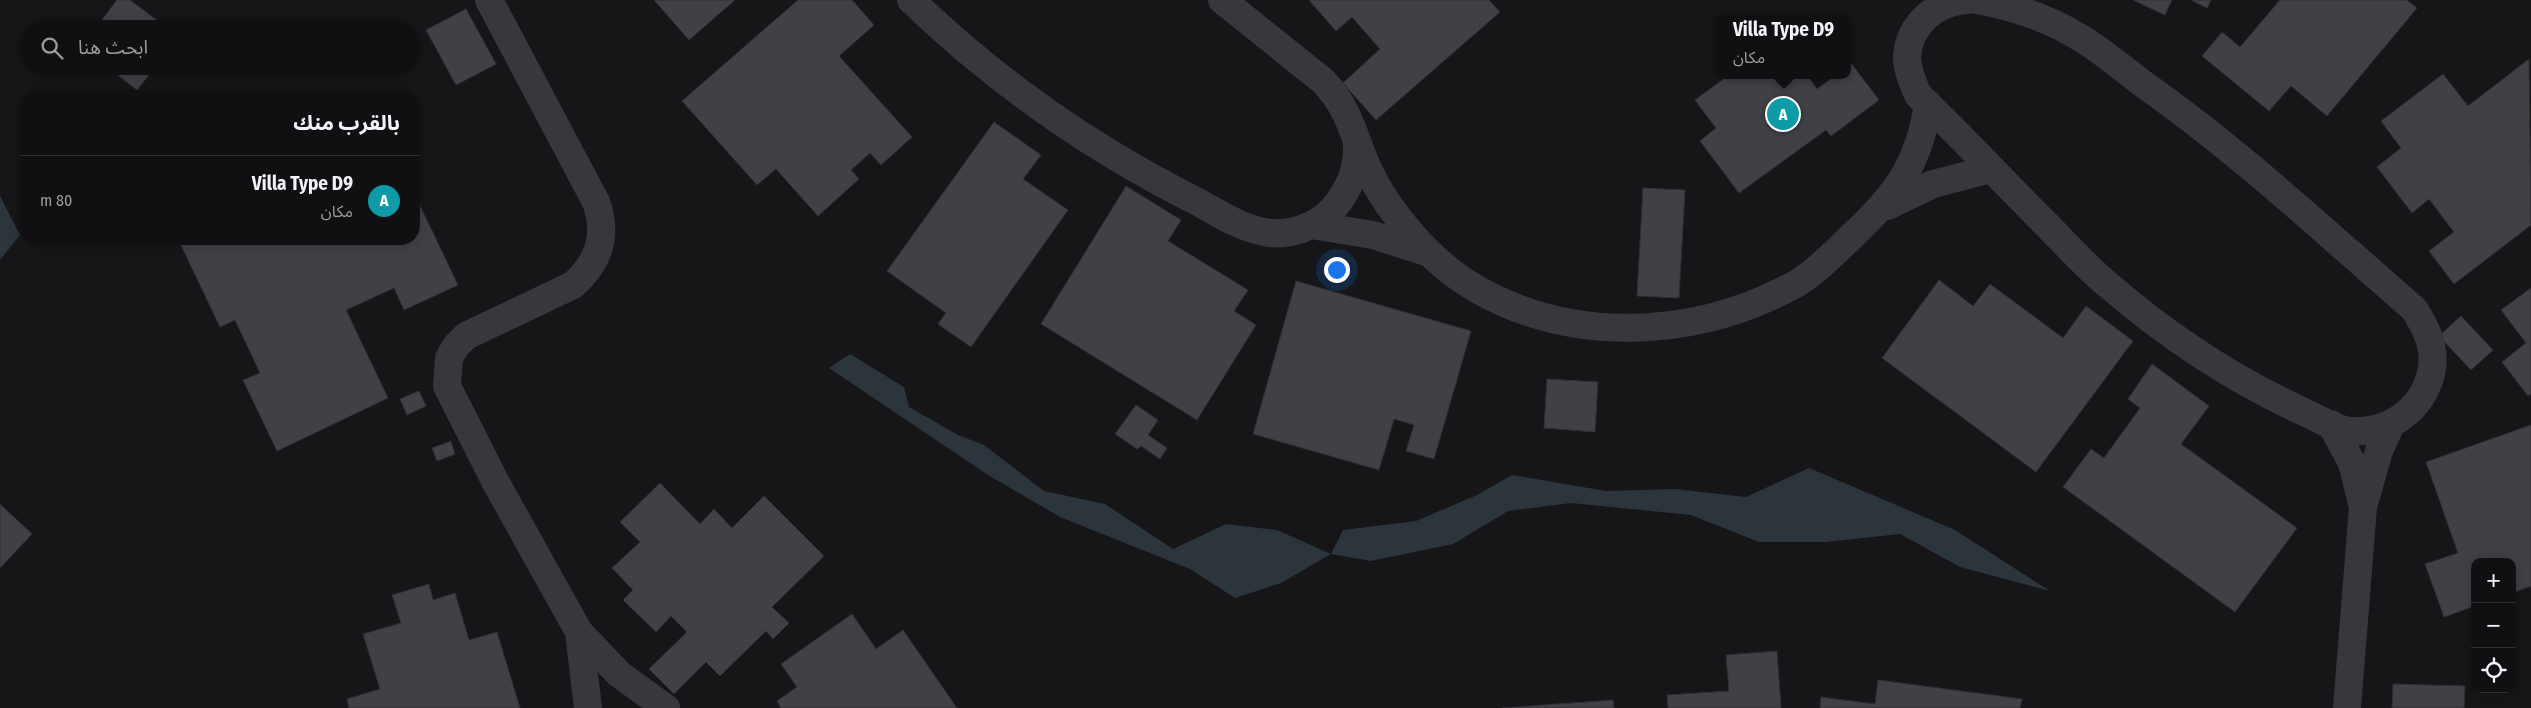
<!DOCTYPE html>
<html lang="ar">
<head>
<meta charset="utf-8">
<style>
  body { margin:0; font-family:"Fira Sans Condensed","Noto Sans Arabic",sans-serif; background:#19191b; color:#f1f3f6; direction:rtl }
  .controls { position:absolute; right:15px; bottom:15px; display:grid; overflow:hidden; border-radius:10px; box-shadow:0 2px 12px #0003 }
  .controls button { width:45px; height:45px; display:grid; place-items:center; padding:0; border:0; border-bottom:1px solid #303032; background:#101012; color:#f1f3f6; font:25px sans-serif }
  .you { position:absolute; left:1336px; top:269px; width:18px; height:18px; margin:-12px; border:4px solid #fff; border-radius:50%; background:#1a73e8; box-shadow:0 0 0 8px #1a73e833 }
  .badge { display:grid; place-items:center; width:32px; height:32px; border-radius:50%; background:#f2b134; color:#fff; font-size:16px; font-weight:700 }
  .pin { position:absolute; translate:-50% -50%; border:2px solid #fff; box-shadow:0 1px 5px #0006 }
  .popup { position:absolute; left:1716px; top:14px; width:135px; height:65px; box-sizing:border-box; display:grid; place-content:center; border-radius:10px; background:#101012; filter:drop-shadow(0 1px 4px #0005); font-size:16px; white-space:nowrap; color:#9c9d9f }
  .popup b { font-size:19px; color:#f1f3f6 }
  .popup::after { content:''; position:absolute; left:50%; top:100%; margin-left:-10px; border:10px solid transparent; border-top-color:#101012 }
  .list { margin:0; padding:0; list-style:none }
  h2 { display:flex; justify-content:space-between; align-items:center; height:65px; margin:0; padding:0 20px; font-size:21px }
  h2 small { font-size:16px; font-weight:400; color:#9c9d9f }
  .list li { display:grid; grid-template-columns:32px 1fr auto; gap:15px; align-items:center; box-sizing:border-box; height:90px; padding:0 20px; border-top:1px solid #303032 }
  .list b { display:block; font-size:19px; white-space:nowrap }
  .list p { margin:0; font-size:16px; white-space:nowrap; color:#9c9d9f }
  .list em { font-size:16px; font-style:normal; color:#9c9d9f }
  .icon { flex:none; width:28px; height:28px; fill:none; stroke:currentColor; stroke-width:2; stroke-linecap:round; stroke-linejoin:round }
  .map { position:relative; flex:none; width:2531px; height:708px; overflow:hidden; direction:ltr }
  .search { position:absolute; background:#101012; box-shadow:0 2px 12px #0003; left:20px; top:20px; width:400px; height:55px; display:flex; align-items:center; gap:12px; box-sizing:border-box; padding:0 18px; border-radius:28px; color:#9c9d9f; font-size:19px }
  .panel { position:absolute; background:#101012; box-shadow:0 2px 12px #0003; left:20px; top:90px; width:400px; height:155px; border-radius:20px; direction:rtl }
  .map>svg:first-child { display:block }
  .water { fill:#2c353c }
  .building { fill:#404145; stroke:#303034 }
  .lines { fill:none; stroke-linecap:round; stroke-linejoin:round }
  .minor { stroke:#37383d; stroke-width:28 }
</style>
</head>
<body>
<div class="map">
<svg width="2531" height="708" viewBox="0 0 2531 708">
  <rect width="100%" height="100%" fill="#161618"/>
  <path class="water" d="M 0,196 L 20,235 L 0,260 Z
    M 850,354 L 904,387 L 909,407 L 958,435 L 984,445 L 1044,491 L 1105,504 L 1173,549 L 1226,524 L 1277,530 L 1331,554 L 1343,530 L 1416,521 L 1477,495 L 1512,475 L 1606,491 L 1675,489 L 1746,497 L 1809,468 L 1955,530 L 2050,591 L 1960,567 L 1900,534 L 1826,542 L 1759,542 L 1691,515 L 1571,503 L 1508,511 L 1453,544 L 1371,561 L 1331,554 L 1281,583 L 1235,598 L 1190,569 L 1060,517 L 988,475 L 829,368 Z"/>
  <path class="building" d="M 117,0 L 130,0 L 158,21 L 152,29 L 95,29 Z
    M 654,0 L 735,0 L 689,40 Z
    M 798,0 L 852,0 L 874,25 L 839,56 L 912,137 L 881,165 L 870,153 L 851,170 L 859,179 L 818,216 L 776,169 L 757,185 L 682,101 Z
    M 1309,0 L 1489,0 L 1500,12 L 1376,120 L 1343,83 L 1380,49 L 1352,17 L 1336,31 Z
    M 2133,0 L 2172,0 L 2165,15 Z
    M 2191,0 L 2211,0 L 2207,8 Z
    M 2280,0 L 2407,0 L 2417,8 L 2327,116 L 2291,86 L 2269,111 L 2202,56 L 2222,32 L 2240,47 Z
    M 466,9 L 496,64 L 456,85 L 426,30 Z
    M 2529,59 L 2531,225 L 2454,284 L 2429,251 L 2454,232 L 2429,199 L 2412,213 L 2377,167 L 2401,148 L 2381,121 L 2443,74 L 2468,106 Z
    M 1851,63 L 1879,100 L 1831,136 L 1826,130 L 1739,193 L 1700,141 L 1716,128 L 1695,100 L 1729,75 L 1807,75 L 1817,89 L 1836,75 L 1847,75 L 1847,67 Z
    M 106,66 L 156,66 L 137,90 Z
    M 994,122 L 1041,155 L 1023,179 L 1068,210 L 971,347 L 938,324 L 946,313 L 887,271 Z
    M 1126,186 L 1181,220 L 1168,241 L 1248,290 L 1234,311 L 1256,325 L 1197,420 L 1041,324 Z
    M 1643,188 L 1685,190 L 1679,298 L 1637,296 Z
    M 414,193 L 458,285 L 404,310 L 394,288 L 346,310 L 388,398 L 277,451 L 243,380 L 260,373 L 235,320 L 220,327 L 178,239 L 414,239 Z
    M 1939,280 L 1973,306 L 1990,284 L 2063,338 L 2086,306 L 2133,341 L 2036,472 L 1882,358 Z
    M 1296,281 L 1471,331 L 1434,459 L 1406,451 L 1414,425 L 1394,419 L 1379,470 L 1253,434 Z
    M 2531,288 L 2531,394 L 2528,396 L 2502,362 L 2526,343 L 2501,310 Z
    M 2461,316 L 2493,350 L 2471,370 L 2439,336 Z
    M 2152,364 L 2209,406 L 2181,444 L 2297,528 L 2235,612 L 2063,487 L 2091,449 L 2104,458 L 2140,408 L 2128,399 Z
    M 1547,379 L 1598,382 L 1595,432 L 1544,428 Z
    M 419,391 L 426,406 L 407,415 L 400,399 Z
    M 1136,405 L 1158,420 L 1148,435 L 1167,448 L 1160,459 L 1141,446 L 1137,449 L 1115,434 Z
    M 2531,425 L 2531,586 L 2512,593 L 2512,562 L 2475,562 L 2475,606 L 2444,617 L 2425,564 L 2458,553 L 2426,462 Z
    M 451,441 L 455,454 L 437,461 L 432,448 Z
    M 660,483 L 700,524 L 714,509 L 732,528 L 764,496 L 824,556 L 772,607 L 789,623 L 773,639 L 766,631 L 720,676 L 706,662 L 674,694 L 649,669 L 687,632 L 671,616 L 656,632 L 623,600 L 633,590 L 612,568 L 640,542 L 620,522 Z
    M 0,504 L 32,534 L 0,568 Z
    M 429,584 L 433,600 L 455,593 L 469,640 L 497,632 L 520,708 L 349,708 L 347,699 L 380,689 L 363,634 L 401,623 L 392,595 Z
    M 852,614 L 876,649 L 903,630 L 957,708 L 781,708 L 777,701 L 797,687 L 781,664 Z
    M 1777,651 L 1781,708 L 1668,708 L 1667,695 L 1729,691 L 1726,655 Z
    M 1878,680 L 2022,699 L 2020,708 L 1820,708 L 1821,697 L 1875,704 Z
    M 2393,684 L 2465,686 L 2464,708 L 2392,708 Z
    M 1613,700 L 1614,708 L 1502,708 Z"/>
  <g class="lines">
    <path class="minor" d="M 489,0 L 596,202 C 608,235 599,262 573,285 L 466,336 L 456,346 L 449,358 L 447,386 L 495,481 L 579,632 L 619,674 L 666,708
      M 911,0 C 995,81 1094,150 1198,202 C 1218,213 1241,228 1264,232 C 1287,237 1317,227 1333,209 C 1349,190 1358,170 1357,144
      M 1222,0 L 1323,81 C 1350,109 1353,135 1368,169 C 1388,213 1433,264 1475,288 C 1573,345 1696,338 1794,285 C 1814,274 1834,253 1851,237 C 1895,196 1919,165 1928,104
      M 1967,0 C 1936,2 1909,24 1907,57 C 1907,70 1913,83 1918,95 C 1961,136 2001,179 2043,221 C 2064,242 2084,265 2107,284 C 2167,336 2234,380 2306,413 C 2320,419 2337,430 2351,431 C 2386,433 2416,414 2428,383 C 2439,355 2429,332 2414,309 C 2326,233 2241,153 2146,86 C 2124,70 2103,51 2079,37 C 2048,18 2011,6 1976,0
      M 1887,206 L 1933,184 L 1991,169
      M 1311,225 L 1373,235 L 1426,252
      M 2331,424 L 2352,463 L 2362,503
      M 579,632 L 588,708
      M 2347,708 L 2363,507 L 2379,451 L 2391,424"/>
  </g>
</svg>
<div class="controls">
<button>+</button>
<button>−</button>
<button><svg class="icon" aria-label="locate" viewBox="0 0 24 24"><circle cx="12" cy="12" r="6"/><path d="M12 2v4M12 18v4M2 12h4M18 12h4"/></svg></button>
</div>
<div class="you"></div>
<div class="pin badge" style="left:1783px;top:114px;background:#0f9aa8">A</div>
<div class="popup"><b>Villa Type D9</b>مكان</div>
<div class="search"><svg class="icon" aria-label="search" viewBox="0 0 24 24"><circle cx="10" cy="10" r="6"/><path d="M15 15l6 6"/></svg>ابحث هنا</div>
<section class="panel">
<h2>بالقرب منك<small></small></h2>
<ul class="list">
<li><span class="badge" style="background:#0f9aa8">A</span><div><b>Villa Type D9</b><p>مكان</p></div><em>80 m</em></li>
</ul>
</section>
</div>
</body>
</html>
